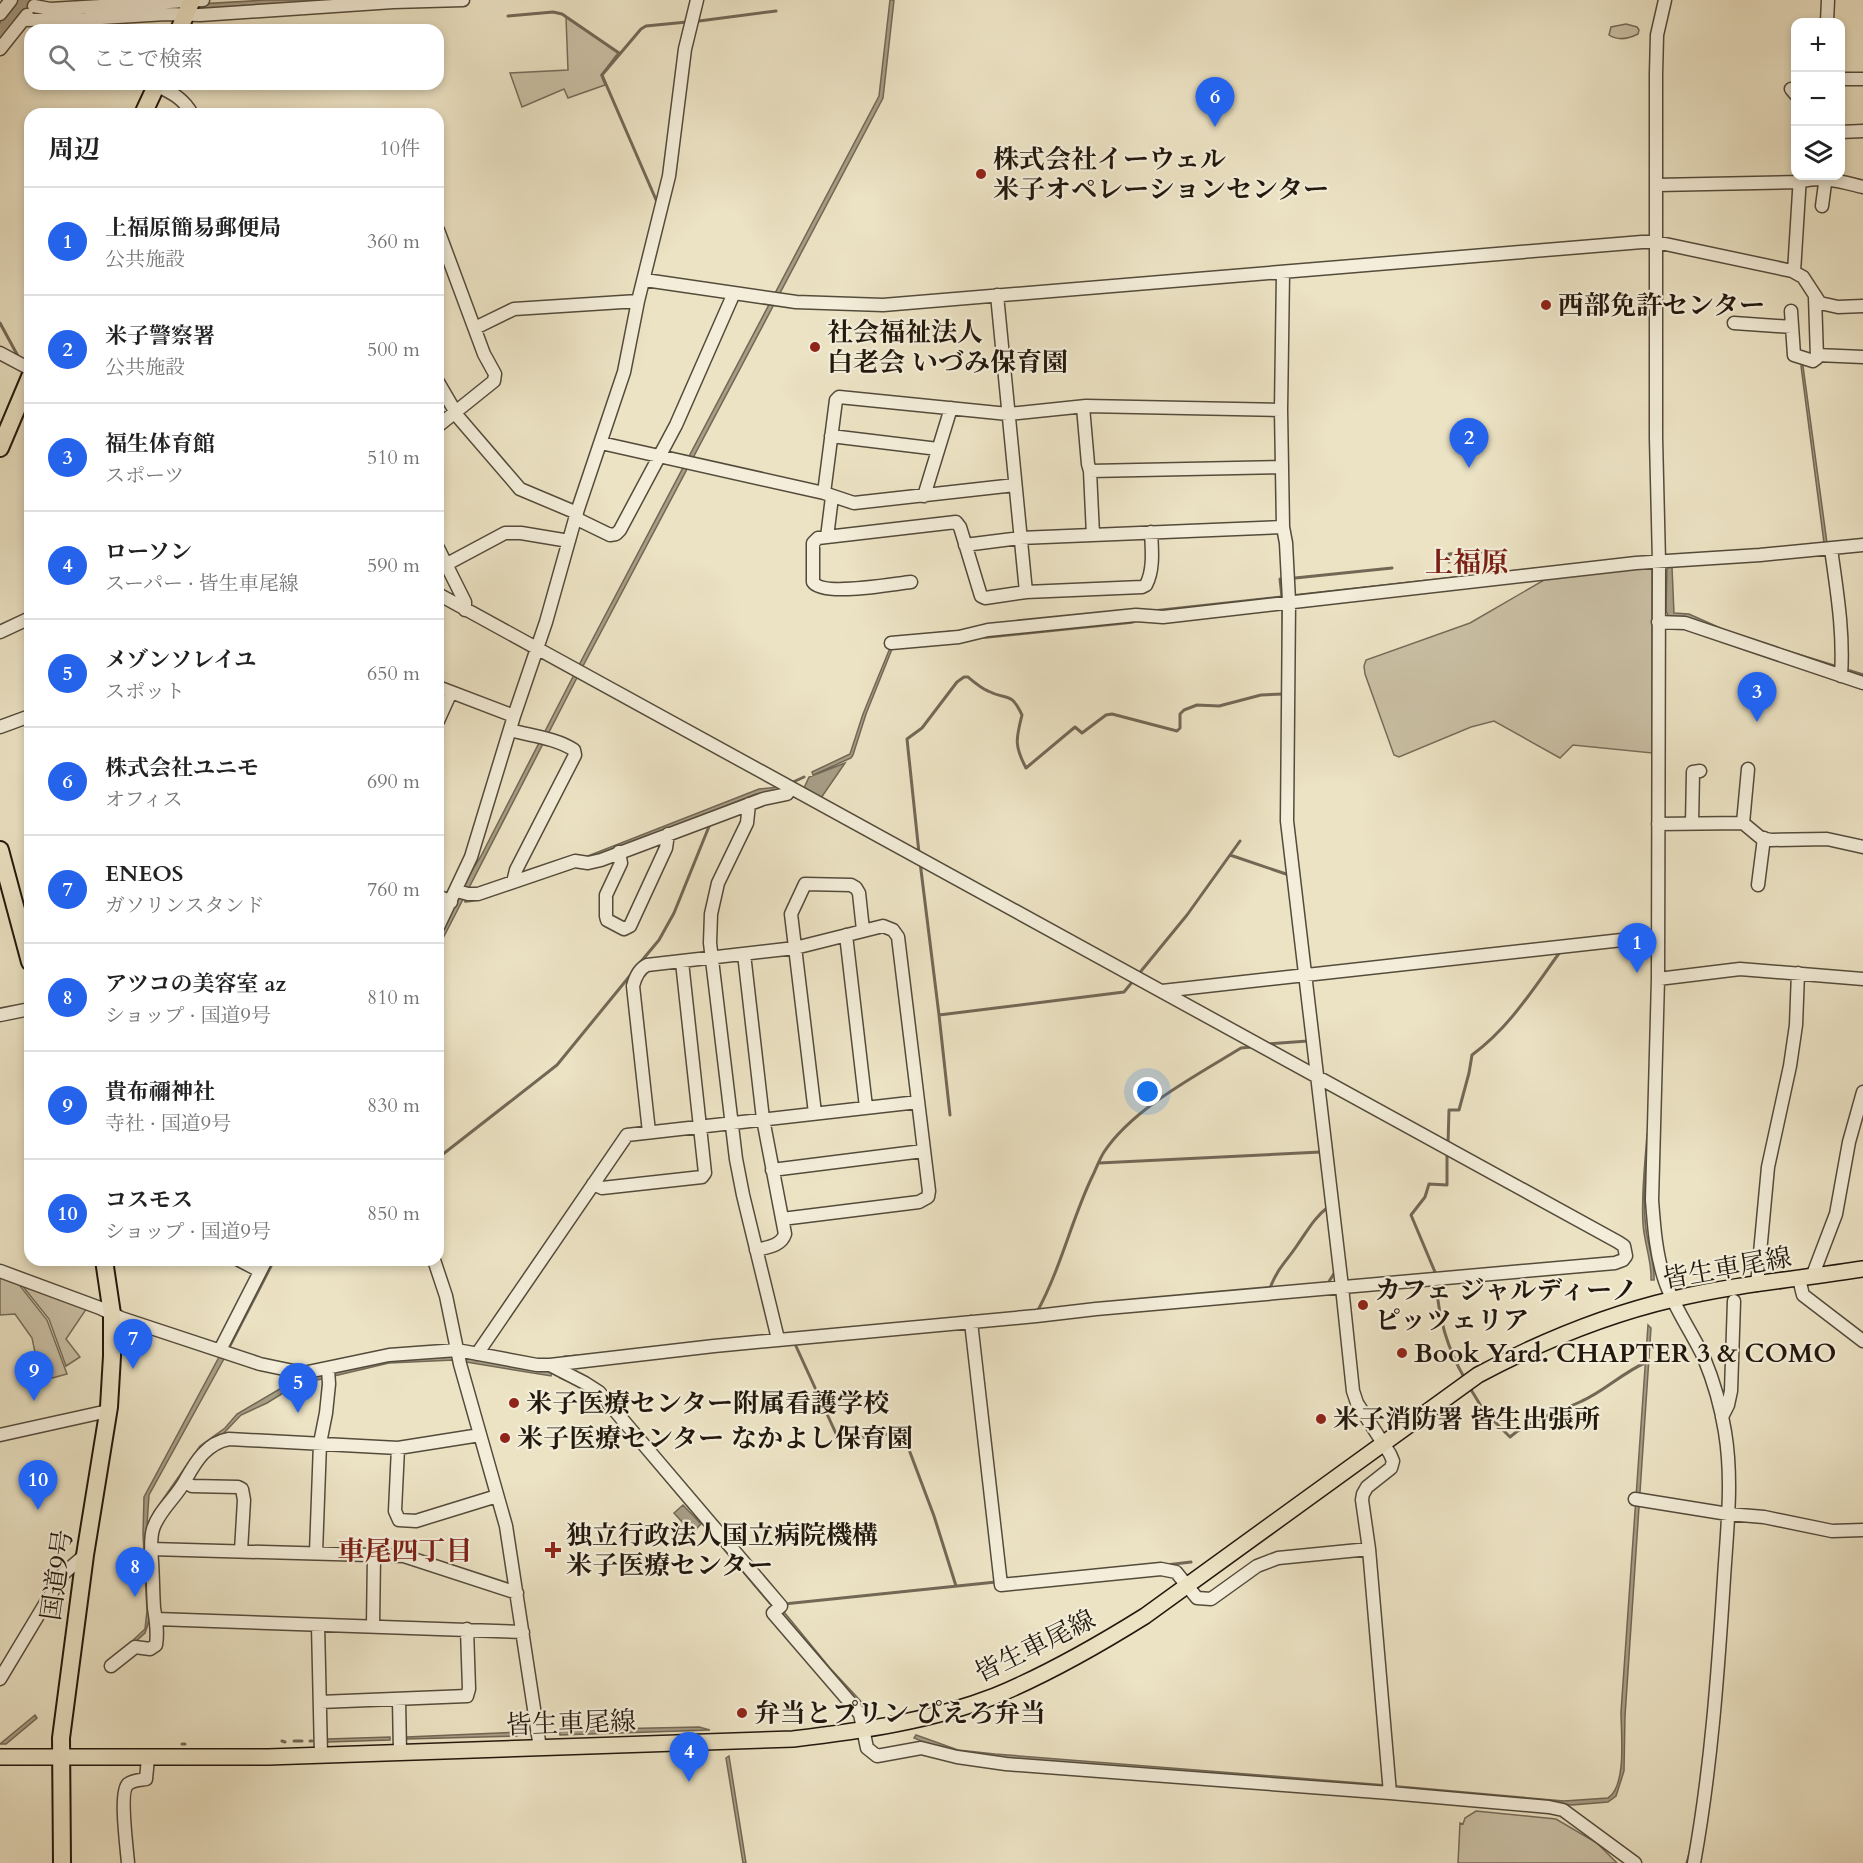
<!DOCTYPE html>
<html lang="ja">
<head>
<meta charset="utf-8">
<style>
  body { margin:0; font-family:Cardo,"Noto Serif JP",serif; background:#f6f6f6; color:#222 }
  .controls { position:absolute; right:18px; top:18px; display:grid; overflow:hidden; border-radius:12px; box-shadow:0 3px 9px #0003 }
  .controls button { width:54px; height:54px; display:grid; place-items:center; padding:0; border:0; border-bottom:2px solid #e0e0e0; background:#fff; color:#222; font:30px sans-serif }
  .you { position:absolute; left:1148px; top:1092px; width:21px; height:21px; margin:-15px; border:4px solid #fff; border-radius:50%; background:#1a73e8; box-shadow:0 0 0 9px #1a73e833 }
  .badge { display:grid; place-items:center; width:39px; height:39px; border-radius:50%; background:#2563eb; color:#fff; font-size:20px; font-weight:700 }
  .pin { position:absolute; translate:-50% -50px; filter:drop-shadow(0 2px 3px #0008) }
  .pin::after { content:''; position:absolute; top:32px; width:21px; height:18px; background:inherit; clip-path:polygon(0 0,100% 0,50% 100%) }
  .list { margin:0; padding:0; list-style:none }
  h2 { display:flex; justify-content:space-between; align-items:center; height:78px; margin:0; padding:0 24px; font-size:26px }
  h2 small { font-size:20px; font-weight:400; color:#767676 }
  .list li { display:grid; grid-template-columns:39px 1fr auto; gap:18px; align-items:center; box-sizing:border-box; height:108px; padding:0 24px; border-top:2px solid #e0e0e0 }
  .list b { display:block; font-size:22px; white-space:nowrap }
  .list p { margin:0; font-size:20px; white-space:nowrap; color:#767676 }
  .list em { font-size:20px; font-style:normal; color:#767676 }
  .icon { flex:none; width:33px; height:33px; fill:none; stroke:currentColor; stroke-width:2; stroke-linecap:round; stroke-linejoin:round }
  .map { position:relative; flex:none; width:1863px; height:1863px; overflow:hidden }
  .search { position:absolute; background:#fff; box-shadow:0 3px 9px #0003; left:24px; top:24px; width:420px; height:66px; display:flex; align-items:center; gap:15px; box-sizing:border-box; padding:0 21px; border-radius:18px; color:#767676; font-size:22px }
  .panel { position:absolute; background:#fff; box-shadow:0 3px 9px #0003; left:24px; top:108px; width:420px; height:1158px; border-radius:18px }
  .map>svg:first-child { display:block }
  .green { fill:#cac0a5; stroke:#766c59; stroke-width:1.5 }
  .water { fill:#a79e86; stroke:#726856; stroke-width:1.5 }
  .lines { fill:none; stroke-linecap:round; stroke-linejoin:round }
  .stream { stroke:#726856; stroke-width:3 }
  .river { stroke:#a79e86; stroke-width:16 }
  .minor-casing { stroke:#544b3b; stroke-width:15 }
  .major-casing { stroke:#22180d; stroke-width:18 }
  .highway-casing { stroke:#22180d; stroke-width:20 }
  .minor { stroke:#f3edd9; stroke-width:12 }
  .major { stroke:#ece3c4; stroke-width:15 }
  .highway { stroke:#ece3c4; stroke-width:16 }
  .poi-dot { fill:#8f2418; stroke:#f3edd9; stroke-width:2 }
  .labels { text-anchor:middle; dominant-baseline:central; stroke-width:4.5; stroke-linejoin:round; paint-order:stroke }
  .poi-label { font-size:26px; font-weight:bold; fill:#22180d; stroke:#f3edd9; text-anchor:start }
  .street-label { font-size:26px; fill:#22180d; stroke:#f3edd9 }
  .neighbourhood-label { font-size:27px; font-weight:bold; fill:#7a1f14; stroke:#f3edd9 }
  .quarter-label { font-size:28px; font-weight:bold; fill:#7a1f14; stroke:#f3edd9 }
</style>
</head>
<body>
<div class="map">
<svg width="1863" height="1863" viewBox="0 0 1863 1863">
  <rect width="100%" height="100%" fill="#ece3c4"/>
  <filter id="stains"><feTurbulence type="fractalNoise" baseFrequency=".00333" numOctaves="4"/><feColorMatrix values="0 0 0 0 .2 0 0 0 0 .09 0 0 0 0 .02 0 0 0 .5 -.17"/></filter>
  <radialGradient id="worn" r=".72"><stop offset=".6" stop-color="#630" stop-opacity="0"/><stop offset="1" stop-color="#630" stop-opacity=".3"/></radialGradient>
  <path class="green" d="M 566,17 L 618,53 L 601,75 L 605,85 L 568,98 L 564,89 L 522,107 L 510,73 L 568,70 Z
    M 1626,24 L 1637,27 L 1639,30 L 1638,34 C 1628,39 1618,41 1609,35 L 1611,27 Z
    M 1649,566 L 1652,569 L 1652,753 L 1573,745 L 1560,758 L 1494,721 L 1471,727 L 1399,757 L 1394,755 L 1365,674 L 1364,666 L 1366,660 L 1470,623 L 1551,576 Z
    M 0,1275 L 17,1282 L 47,1320 L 67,1374 L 41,1381 L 32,1338 L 15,1314 L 0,1315 Z
    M 21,1284 L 87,1308 L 66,1339 L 80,1357 L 66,1366 L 49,1319 Z
    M 1476,1811 L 1556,1819 L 1597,1843 L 1617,1863 L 1458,1863 L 1460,1823 L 1463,1824 L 1465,1818 Z"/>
  <path class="water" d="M 17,0 L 25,7 L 22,12 L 41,13 L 267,0 L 385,0 L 338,5 L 19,16 L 0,41 L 0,33 L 23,4 L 19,5 L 0,29 L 0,20 Z
    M 890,0 L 894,0 L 883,98 L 582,668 L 438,948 L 438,937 L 471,872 L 481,856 L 580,663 L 879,96 Z
    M 1801,366 L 1803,366 L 1827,543 L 1824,543 Z
    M 1648,556 L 1292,600 L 1283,682 L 1282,600 L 1155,614 L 1132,623 L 986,638 L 963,634 L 894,637 L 963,630 L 987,634 L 1132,618 L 1155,610 Z
    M 1667,567 L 1672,567 L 1674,613 L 1689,614 L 1736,635 L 1863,674 L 1863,679 L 1669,617 L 1666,611 Z
    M 890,648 L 892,649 L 866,714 L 853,755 L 851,758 L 813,775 L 812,772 L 850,754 L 863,714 Z
    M 845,763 L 821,798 L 804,788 L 809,777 Z
    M 778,787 L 778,791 L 756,794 L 588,860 C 571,872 551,874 532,880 C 509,888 489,900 465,902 L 465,900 L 478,899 L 576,865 L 588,856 L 759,789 Z
    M 1647,1134 L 1648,1134 C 1646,1165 1642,1197 1646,1229 C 1648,1246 1655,1262 1654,1280 L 1651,1280 C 1652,1261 1644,1243 1643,1224 C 1641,1194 1645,1164 1647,1134 Z
    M 271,1260 L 275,1260 L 225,1357 L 149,1495 L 147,1525 L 154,1512 L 200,1446 L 225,1428 L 237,1414 L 295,1380 L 390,1359 L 444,1356 L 466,1356 L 552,1371 L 551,1376 L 454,1360 L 389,1363 L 296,1385 L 267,1403 L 241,1415 L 223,1434 L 200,1451 L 156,1516 L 151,1615 L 145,1633 L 133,1644 L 131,1642 L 145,1629 L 147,1611 L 143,1534 L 144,1497 Z
    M 1648,1325 L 1651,1328 L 1625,1716 L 1624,1771 L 1616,1796 L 1608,1802 L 1572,1805 L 1398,1790 L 1003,1760 L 935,1747 L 914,1738 L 916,1735 L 958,1750 L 995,1754 L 1386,1785 L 1564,1801 L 1608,1798 C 1627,1786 1621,1733 1621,1712 Z
    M 561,1374 L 587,1386 L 775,1601 L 830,1668 L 868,1709 L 866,1713 L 801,1641 L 598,1400 C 587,1389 574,1383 560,1378 Z
    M 683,1505 L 701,1524 L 692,1533 L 674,1513 Z
    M 35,1715 L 37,1718 L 6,1744 L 0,1744 Z
    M 699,1727 L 710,1730 L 560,1735 L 559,1730 Z
    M 520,1732 L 517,1736 L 407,1739 L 407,1737 Z
    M 390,1737 L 390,1740 L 328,1742 L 327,1739 Z
    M 729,1756 L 746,1863 L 743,1863 L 726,1758 Z"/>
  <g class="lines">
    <path class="stream" d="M 508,16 L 553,12 L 562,14 L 619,53
      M 699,21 L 776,11
      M 657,202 L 602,75 L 641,29 L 646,26 L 687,22
      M 0,323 L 19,358
      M 1449,562 L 1449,554 L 1496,551 L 1501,574
      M 1295,578 L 1392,568
      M 1280,579 L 1282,597
      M 793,782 L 804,777
      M 919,853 L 907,739 L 922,728 L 957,682 L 964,677 L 968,677 C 974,682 981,688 988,691 C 1007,701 1010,690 1022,715 C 1016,739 1014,745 1026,768 L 1075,727 L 1082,733 L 1106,715 L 1112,714 L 1177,731 L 1180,728 L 1180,714 L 1184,710 L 1197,705 L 1219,706 L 1261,695 L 1283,694
      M 1230,855 L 1289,875
      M 920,862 L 939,1015
      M 639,964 L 659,940 L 674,913 L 710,824
      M 1137,976 L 1187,915 L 1240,841
      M 1268,1044 L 1308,1041
      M 950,1115 L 939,1015 L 1124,992 L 1133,981
      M 1448,1144 L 1449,1110 L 1459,1110 L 1469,1073 L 1472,1055 C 1510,1027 1533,989 1560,952
      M 438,1158 L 557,1065 L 633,972
      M 1099,1163 L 1321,1152
      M 1435,1272 L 1411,1215 L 1425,1197 L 1429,1184 L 1447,1185 L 1447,1153
      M 1324,1283 L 1328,1283 L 1335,1272
      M 1436,1283 C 1439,1319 1447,1348 1465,1379
      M 1270,1288 C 1278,1267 1287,1261 1298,1244 C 1308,1230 1314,1218 1328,1207
      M 1037,1312 C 1061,1268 1071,1221 1092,1177 C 1096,1169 1099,1160 1104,1152 C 1132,1109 1197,1075 1241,1048 L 1252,1047
      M 795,1344 L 838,1438 L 874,1437 L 902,1431 L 934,1516 L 956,1586
      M 564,1357 L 577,1356
      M 1470,1388 L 1484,1411 L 1510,1437 C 1531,1419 1557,1413 1582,1401 C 1605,1391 1623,1372 1647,1362
      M 1166,1565 L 1191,1562
      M 784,1604 L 996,1582
      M 282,1741 L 285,1742
      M 294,1741 L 302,1741
      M 310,1741 L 312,1741
      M 182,1744 L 185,1744
      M 1687,1863 L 1690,1853"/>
    <path class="river" d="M 0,37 L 18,15 L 26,0"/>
    <g class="minor-casing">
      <path id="minor" d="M 1665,0 L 1657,35 L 1656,74 L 1656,438 L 1659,562 L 1658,979 L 1652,1200 C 1654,1227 1656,1255 1665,1281 C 1674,1308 1692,1332 1704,1358 C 1714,1382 1721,1407 1725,1432 C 1733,1480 1727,1530 1724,1578 C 1718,1673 1711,1769 1694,1863
        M 34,6 L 50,9 L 203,0
        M 0,14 L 11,0
        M 23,20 L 85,19 L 166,14 L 200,15 L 393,2 L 463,0
        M 1827,22 L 1828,0
        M 0,49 L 27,15
        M 1840,79 L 1863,79
        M 156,85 C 172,93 183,98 192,114
        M 1791,89 L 1796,95
        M 1840,132 L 1863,131
        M 1657,185 L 1799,182 C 1821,175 1842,182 1863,187
        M 1822,206 L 1826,176
        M 438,230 L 484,354 L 495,374 L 494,381 L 438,426
        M 1283,272 L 1281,410 L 1283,527 L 1286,543 L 1289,601 L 1287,821 L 1342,1287 L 1353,1391 L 1357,1403 L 1390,1454 L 1393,1461 L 1391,1468 L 1367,1487 L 1363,1494 L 1362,1500 L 1369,1549 L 1390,1793
        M 1794,272 L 1800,176
        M 645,280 L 796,302 L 883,305 L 1642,242 L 1656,242 L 1792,271 L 1803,277 L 1820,303 L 1838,307 L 1863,306
        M 997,295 L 1026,592 L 1142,587 L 1146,585 C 1154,570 1152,550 1151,532
        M 1791,311 L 1794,355 L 1813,361 L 1817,358 L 1815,297
        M 1734,323 L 1792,327
        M 475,328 L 514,309 L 638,301
        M 0,353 L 30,369
        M 1817,355 L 1863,357
        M 438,382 L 459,418 L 520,489 L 577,513
        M 1083,407 L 1088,464 L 1090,471 L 1281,467
        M 831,436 L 938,449
        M 601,443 L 824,493 L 854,503 L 1015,485
        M 1090,471 L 1093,535
        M 824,493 L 836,400 L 839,397 L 1008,414 L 1086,406 L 1281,410
        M 924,496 L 951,408
        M 575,518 L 610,535 L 616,534 L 620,530 L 676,425 L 734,293
        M 827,537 L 832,497
        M 965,545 L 1020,538 L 1283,527
        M 438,548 L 465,602 L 465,610
        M 1831,549 C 1837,592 1844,633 1841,676
        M 447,564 L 505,533 L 521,533 L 569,541
        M 911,582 C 892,584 823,597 813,582 L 813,543 L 818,538 L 956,522 L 960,527 L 981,596 L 985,598 L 1026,592
        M 1658,622 L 1685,623 L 1863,683
        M 0,632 L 30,618
        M 891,643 L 959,637 L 988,630 L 1136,615 L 1163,617 L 1636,563 L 1760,555 L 1863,545
        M 438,687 L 514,716
        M 438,721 L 451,692
        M 0,727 L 30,716
        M 510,730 C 531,736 556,738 574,750 L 575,755 L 516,870 L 513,882
        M 749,804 L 747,823 L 718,883 L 711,914 L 710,943 L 736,1159 L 743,1195 L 778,1339
        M 1743,823 L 1748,769
        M 1658,824 L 1743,823 L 1761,838 L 1771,840 L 1827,839 L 1863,847
        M 1692,824 L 1693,772 L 1700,771
        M 619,852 L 621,863 L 606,895 L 606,916 L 607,920 L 624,929 L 630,926 L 666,848 L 668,834
        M 1758,885 L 1764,838
        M 457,891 L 468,894 L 478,894 L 575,861 L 588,863 L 601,860 L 763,799 L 787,794 L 791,788
        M 438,896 L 451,902
        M 438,927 L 471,857 L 514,716 L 546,622 L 577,512 L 624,372 L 638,301 L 669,176 L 685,49 L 697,0
        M 846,935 L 866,1107
        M 744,954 L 763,1119 L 785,1234 C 781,1246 768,1247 756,1250
        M 1658,979 L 1740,969 L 1863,979
        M 1162,991 L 1658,936
        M 0,1015 L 30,1009
        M 815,1113 L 791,914 L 805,884 L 851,885 L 856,888 L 859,893 L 863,930
        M 649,1132 L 633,986 C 635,978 639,969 647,965 L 795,948 L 883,926 L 893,930 L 898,937 L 929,1191 L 928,1197 L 919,1202 L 782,1219
        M 772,1170 L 923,1151
        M 593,1184 L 602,1188 L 702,1177 L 705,1173 L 682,962
        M 239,1260 L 260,1271
        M 434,1260 L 446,1296 L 460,1364 L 506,1526 L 540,1748
        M 0,1271 L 100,1308 L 121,1318 L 260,1364 L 303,1373 L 389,1355 L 457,1350 L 537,1365 L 550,1365 L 714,1346 L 1036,1316 L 1096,1309 L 1615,1263 L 1623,1260 L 1626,1256 L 1624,1246 L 1618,1242 L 438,594
        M 1812,1277 L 1836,1214 L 1849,1142 L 1863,1092
        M 1799,1279 L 1803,1295 L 1863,1341
        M 1757,1285 L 1768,1167 L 1790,1066 L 1796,1025 L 1798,973
        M 971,1322 L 1001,1585 L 1161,1569 L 1176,1572 L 1197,1598 L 1211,1599 L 1257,1566 L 1278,1558 L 1369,1549
        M 220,1350 L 266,1260
        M 477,1354 L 627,1135 L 918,1102
        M 550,1365 L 585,1383 L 599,1392 L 781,1606 L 773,1613 L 860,1714 L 867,1748 L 877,1756 L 921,1748 L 957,1757 L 1006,1764 L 1390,1793 L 1549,1807 L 1563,1810 L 1635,1863
        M 1722,1417 L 1728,1405 L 1731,1391 L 1734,1301
        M 0,1435 L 108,1411
        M 398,1448 L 395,1511 L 399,1520 L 416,1521 L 497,1496
        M 185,1482 L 192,1486 L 238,1487 L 242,1489 L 244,1500 L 241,1551
        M 1635,1499 L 1728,1514 L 1764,1517 L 1832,1531 L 1863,1530
        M 151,1549 L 404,1556 L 517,1593
        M 316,1553 L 320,1443 L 326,1413 L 329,1384 L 328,1369
        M 156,1619 L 523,1632
        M 318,1625 L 321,1755
        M 373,1626 L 374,1555
        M 111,1666 L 135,1647 L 150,1649 L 156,1645 C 158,1631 156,1621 154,1608 C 153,1593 153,1577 152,1562 C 151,1551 150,1539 153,1529 C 159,1510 177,1497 186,1479 C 196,1461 207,1443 229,1439 L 398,1448 L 480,1435
        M 0,1679 L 63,1574 L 85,1555
        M 399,1700 L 400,1752
        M 320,1702 L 467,1696 L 469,1689 L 467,1629
        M 128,1863 C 127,1849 119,1792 128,1784 C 133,1780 141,1780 146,1779 L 148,1758"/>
    </g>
    <g class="major-casing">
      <path id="major" d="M 0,1757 L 268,1757 L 793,1739 C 861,1731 931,1721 995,1696 C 1048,1674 1097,1646 1145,1616 L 1478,1375 C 1540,1342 1605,1315 1674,1299 C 1736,1284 1800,1279 1863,1269"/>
    </g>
    <g class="highway-casing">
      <path id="highway" d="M 179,30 L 192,0
        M 143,114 L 157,84
        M 0,448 L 30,377
        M 0,850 L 30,962
        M 62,1863 L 61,1738 L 85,1555 L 109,1407 L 112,1356 L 112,1314 L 104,1260"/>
    </g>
    <use href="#minor" class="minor"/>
    <use href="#major" class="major"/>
    <use href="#highway" class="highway"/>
  </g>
  <g class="poi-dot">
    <circle cx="981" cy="174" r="6"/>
    <circle cx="1546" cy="305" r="6"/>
    <circle cx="815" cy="347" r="6"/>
    <circle cx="1363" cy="1305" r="6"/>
    <circle cx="1402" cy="1353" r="6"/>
    <circle cx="514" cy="1403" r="6"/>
    <circle cx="1321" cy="1419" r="6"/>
    <circle cx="505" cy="1438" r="6"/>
    <path d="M550 1541h6v6h6v6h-6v6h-6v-6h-6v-6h6z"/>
    <circle cx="742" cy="1713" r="6"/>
  </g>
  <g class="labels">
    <g class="poi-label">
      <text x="993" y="159">株式会社イーウェル<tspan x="993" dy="30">米子オペレーションセンター</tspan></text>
      <text x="1558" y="305">西部免許センター</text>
      <text x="827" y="332">社会福祉法人<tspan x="827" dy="30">白老会 いづみ保育園</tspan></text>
      <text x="1375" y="1290">カフェ ジャルディーノ<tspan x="1375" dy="30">ピッツェリア</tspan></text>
      <text x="1414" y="1353">Book Yard. CHAPTER 3 &amp; COMO</text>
      <text x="526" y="1403">米子医療センター附属看護学校</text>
      <text x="1333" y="1419">米子消防署 皆生出張所</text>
      <text x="517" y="1438">米子医療センター なかよし保育園</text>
      <text x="566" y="1535">独立行政法人国立病院機構<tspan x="566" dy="30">米子医療センター</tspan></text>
      <text x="754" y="1713">弁当とプリン ぴえろ弁当</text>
    </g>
    <g class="street-label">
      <text transform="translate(1727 1268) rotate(-10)">皆生車尾線</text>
      <text transform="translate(57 1575) rotate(-82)">国道9号</text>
      <text transform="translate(1035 1646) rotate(-26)">皆生車尾線</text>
      <text transform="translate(571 1723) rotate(-2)">皆生車尾線</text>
    </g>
    <g class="neighbourhood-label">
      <text x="405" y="1551">車尾四丁目</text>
    </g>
    <g class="quarter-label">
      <text x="1467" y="563">上福原</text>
    </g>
  </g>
  <rect width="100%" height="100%" filter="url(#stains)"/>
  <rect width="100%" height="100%" fill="url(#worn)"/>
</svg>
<div class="controls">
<button>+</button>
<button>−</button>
<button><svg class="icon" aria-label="layers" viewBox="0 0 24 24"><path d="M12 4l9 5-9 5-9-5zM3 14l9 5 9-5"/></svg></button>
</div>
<div class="you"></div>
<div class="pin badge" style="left:1637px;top:973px">1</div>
<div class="pin badge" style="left:1469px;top:468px">2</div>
<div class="pin badge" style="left:1757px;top:722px">3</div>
<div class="pin badge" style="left:689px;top:1782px">4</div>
<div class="pin badge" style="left:298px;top:1413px">5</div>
<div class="pin badge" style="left:1215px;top:127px">6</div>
<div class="pin badge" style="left:133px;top:1369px">7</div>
<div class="pin badge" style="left:135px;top:1597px">8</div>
<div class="pin badge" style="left:34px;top:1401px">9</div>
<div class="pin badge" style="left:38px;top:1510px">10</div>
<div class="search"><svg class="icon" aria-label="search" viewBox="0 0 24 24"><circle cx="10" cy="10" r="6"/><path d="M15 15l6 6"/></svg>ここで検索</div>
<section class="panel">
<h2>周辺<small>10件</small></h2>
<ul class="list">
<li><span class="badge">1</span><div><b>上福原簡易郵便局</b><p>公共施設</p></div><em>360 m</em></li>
<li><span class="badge">2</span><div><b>米子警察署</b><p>公共施設</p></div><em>500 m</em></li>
<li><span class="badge">3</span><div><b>福生体育館</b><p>スポーツ</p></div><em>510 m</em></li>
<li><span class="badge">4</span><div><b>ローソン</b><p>スーパー · 皆生車尾線</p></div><em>590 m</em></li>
<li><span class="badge">5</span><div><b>メゾンソレイユ</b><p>スポット</p></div><em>650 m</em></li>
<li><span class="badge">6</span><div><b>株式会社ユニモ</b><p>オフィス</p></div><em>690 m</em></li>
<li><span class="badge">7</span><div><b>ENEOS</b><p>ガソリンスタンド</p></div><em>760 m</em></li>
<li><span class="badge">8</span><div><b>アツコの美容室 az</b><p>ショップ · 国道9号</p></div><em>810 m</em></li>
<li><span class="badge">9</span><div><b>貴布禰神社</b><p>寺社 · 国道9号</p></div><em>830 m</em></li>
<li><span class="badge">10</span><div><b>コスモス</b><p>ショップ · 国道9号</p></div><em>850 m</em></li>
</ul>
</section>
</div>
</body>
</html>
